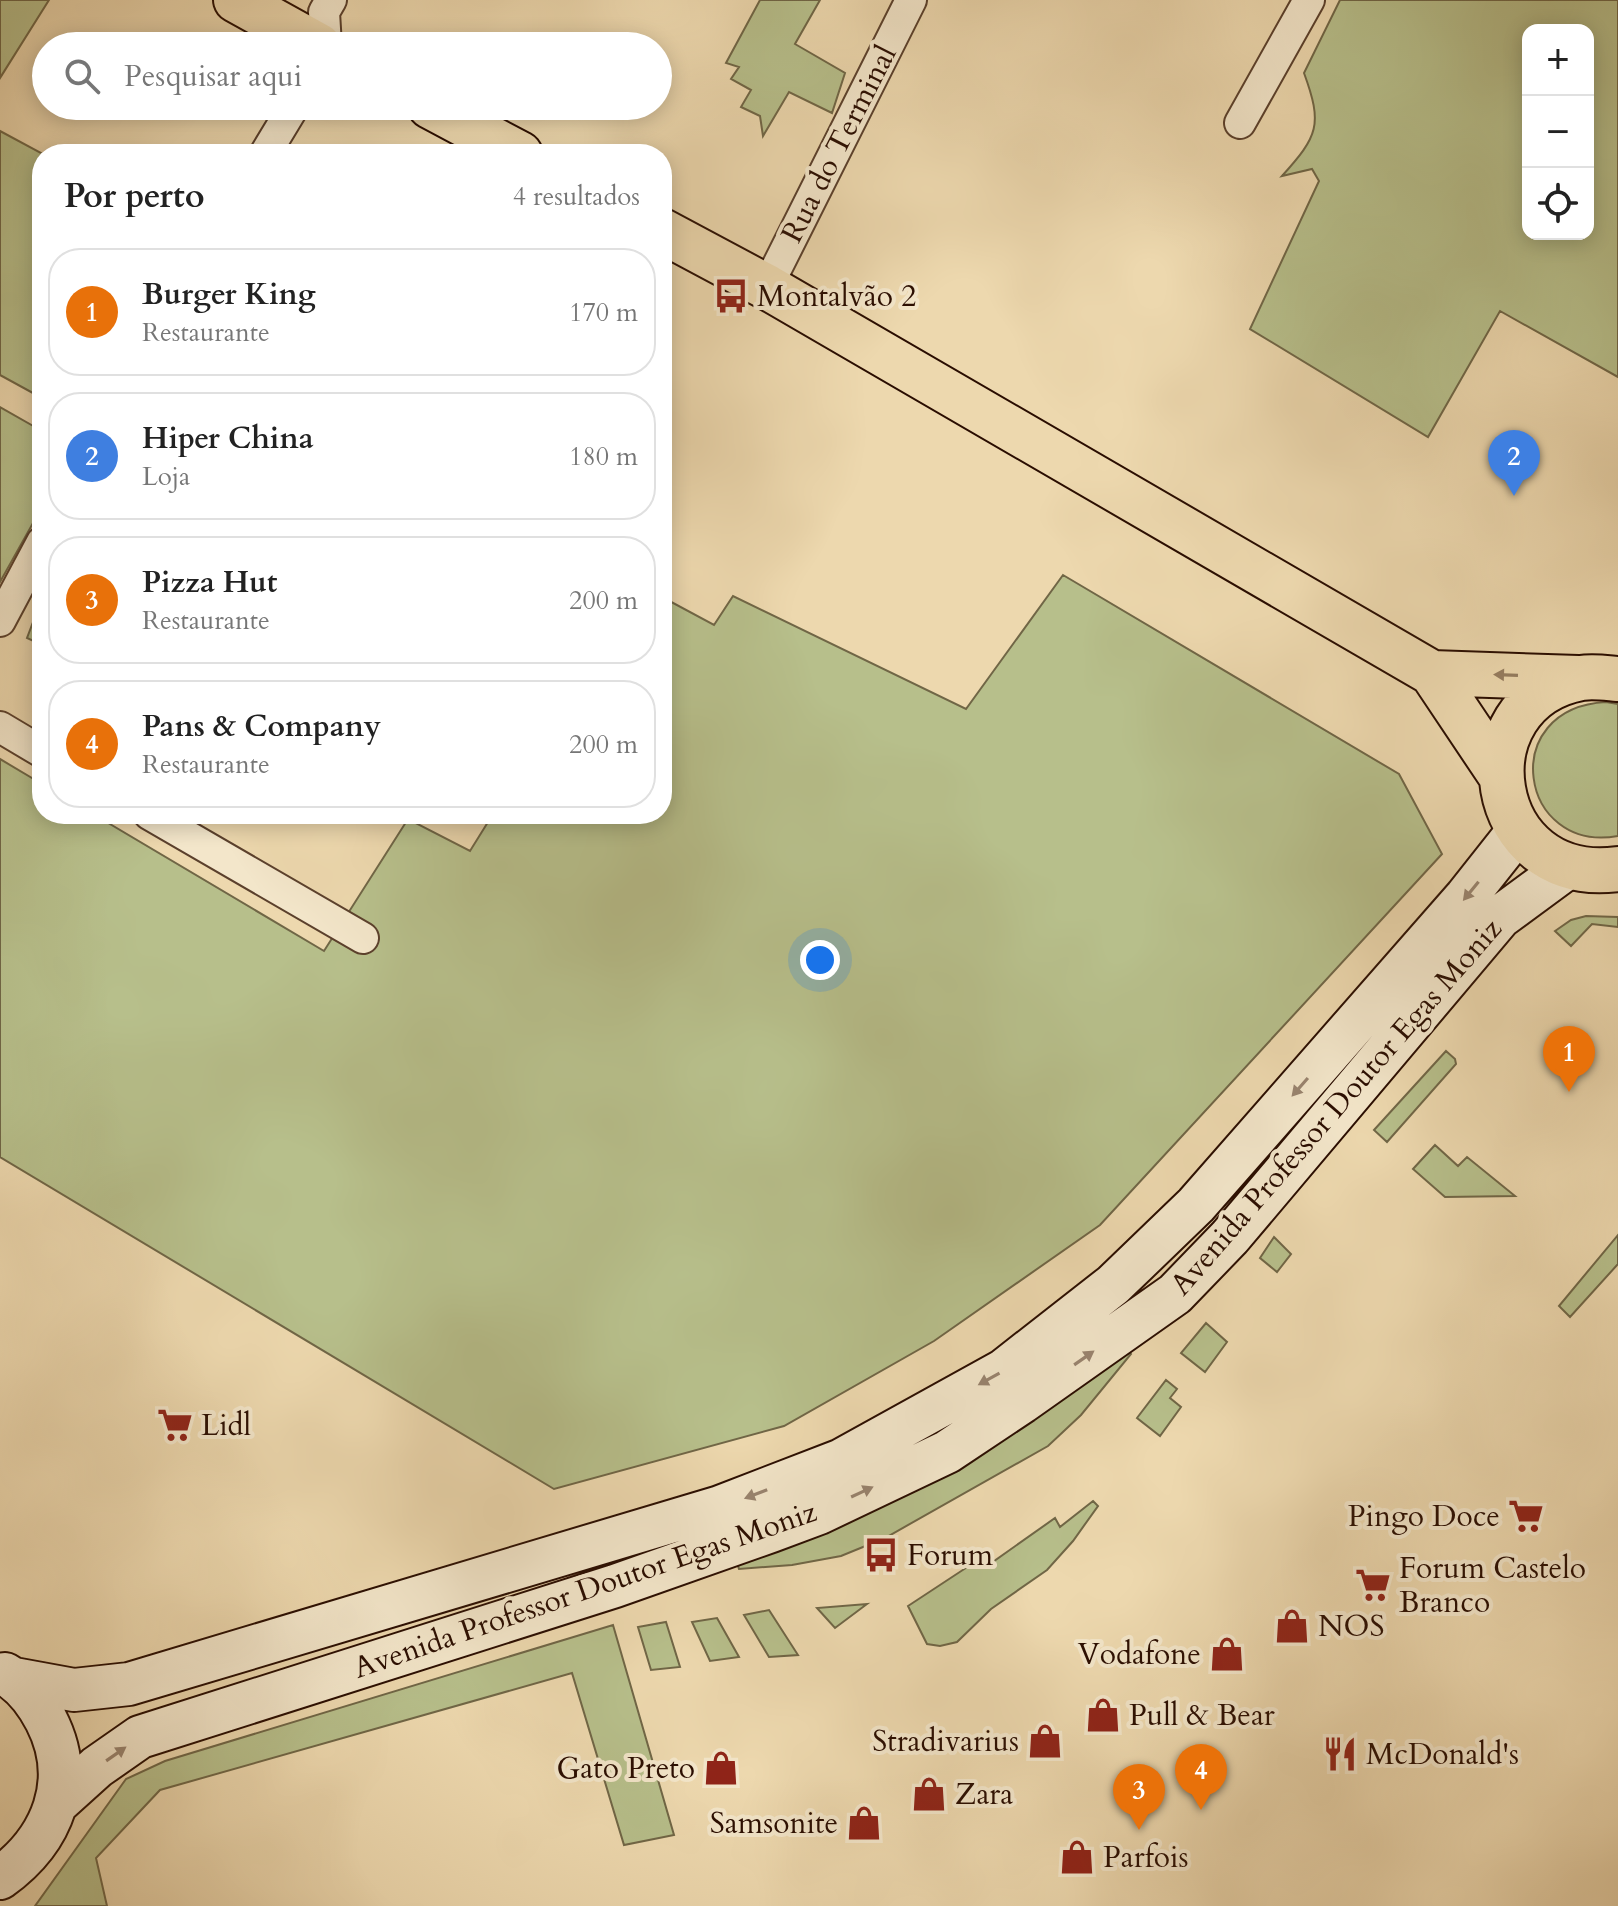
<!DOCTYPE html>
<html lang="pt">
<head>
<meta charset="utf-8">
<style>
  body { margin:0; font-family:Cardo,serif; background:#f2f2f2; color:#222 }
  .controls { position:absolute; right:24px; top:24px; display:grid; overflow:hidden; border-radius:16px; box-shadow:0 4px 20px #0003 }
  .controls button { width:72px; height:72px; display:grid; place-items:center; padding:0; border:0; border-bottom:2px solid #e0e0e0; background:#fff; color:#222; font:40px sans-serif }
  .you { position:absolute; left:820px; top:960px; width:28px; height:28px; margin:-20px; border:6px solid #fff; border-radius:50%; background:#1a73e8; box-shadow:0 0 0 12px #1a73e833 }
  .badge { display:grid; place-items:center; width:52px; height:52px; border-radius:50%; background:#7c3aed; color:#fff; font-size:26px; font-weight:700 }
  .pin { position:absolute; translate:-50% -66px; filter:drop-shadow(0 2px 4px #0008) }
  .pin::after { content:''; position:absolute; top:42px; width:28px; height:24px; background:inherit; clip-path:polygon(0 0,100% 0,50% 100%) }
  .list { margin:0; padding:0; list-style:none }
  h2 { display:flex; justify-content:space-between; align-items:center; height:104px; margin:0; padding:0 32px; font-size:34px }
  h2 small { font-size:26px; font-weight:400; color:#767676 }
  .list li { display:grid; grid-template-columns:52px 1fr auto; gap:24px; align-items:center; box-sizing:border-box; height:128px; margin:0 16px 16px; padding:0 16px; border:2px solid #e0e0e0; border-radius:32px }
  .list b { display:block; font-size:30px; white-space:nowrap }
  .list p { margin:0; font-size:26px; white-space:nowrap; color:#767676 }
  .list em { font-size:26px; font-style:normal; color:#767676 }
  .icon { flex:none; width:44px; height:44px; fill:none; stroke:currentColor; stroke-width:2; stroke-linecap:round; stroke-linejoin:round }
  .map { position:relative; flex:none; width:1618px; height:1906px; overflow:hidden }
  .search { position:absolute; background:#fff; box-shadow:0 4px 20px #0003; left:32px; top:32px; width:640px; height:88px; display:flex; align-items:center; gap:20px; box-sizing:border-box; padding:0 28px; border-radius:44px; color:#767676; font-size:30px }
  .panel { position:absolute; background:#fff; box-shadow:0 4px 20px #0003; left:32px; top:144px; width:640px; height:680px; border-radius:32px }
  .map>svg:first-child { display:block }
  .green { fill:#b7bf8b; stroke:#706646; stroke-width:2; fill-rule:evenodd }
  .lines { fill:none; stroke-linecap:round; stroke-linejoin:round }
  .minor-casing { stroke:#5b402c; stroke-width:34 }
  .secondary-casing { stroke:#2a0d00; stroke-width:46 }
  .primary-casing { stroke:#2a0d00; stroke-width:48 }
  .minor { stroke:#f3e6ca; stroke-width:30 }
  .secondary { stroke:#f3e6ca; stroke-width:42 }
  .primary { stroke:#edd8ae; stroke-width:44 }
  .oneway { fill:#957d60 }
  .oneway2 { fill:#99846f }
  .labels { text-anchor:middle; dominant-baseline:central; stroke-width:8; stroke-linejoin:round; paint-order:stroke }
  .street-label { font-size:30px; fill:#2a0d00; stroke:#f3e6ca }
  .poi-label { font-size:30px; fill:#2a0d00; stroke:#f3e6ca; text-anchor:start }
</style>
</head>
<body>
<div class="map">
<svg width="1618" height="1906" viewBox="0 0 1618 1906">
  <rect width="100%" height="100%" fill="#edd8ae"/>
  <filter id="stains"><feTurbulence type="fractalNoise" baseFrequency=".0025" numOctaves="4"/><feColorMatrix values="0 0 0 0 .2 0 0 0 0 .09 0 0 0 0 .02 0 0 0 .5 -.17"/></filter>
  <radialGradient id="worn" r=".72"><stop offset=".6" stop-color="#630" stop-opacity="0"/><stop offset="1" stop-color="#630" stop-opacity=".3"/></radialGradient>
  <path class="green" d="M 0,0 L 49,0 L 0,78 Z
    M 760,0 L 820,0 L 795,44 L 845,73 L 832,113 L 789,92 L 763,136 L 760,116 L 741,107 L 751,90 L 731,79 L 739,67 L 726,63 Z
    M 1340,0 L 1618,0 L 1618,377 L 1500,311 L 1428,437 L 1250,329 L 1319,181 L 1312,169 L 1282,176 C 1318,136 1323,125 1304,73 ZM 1528,30 L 1588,30 L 1588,234 L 1528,234 Z
    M 0,131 L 43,154 L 42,398 L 0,375 Z
    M 0,407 L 42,431 L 42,507 L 0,582 Z
    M 1063,575 L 1399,774 L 1442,854 L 1100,1225 L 934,1341 L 784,1426 L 554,1489 L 0,1157 L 0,759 L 42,784 L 42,814 L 93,814 L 324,951 L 408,819 L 470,851 L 493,814 L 662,814 L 662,597 L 714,625 L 733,596 L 966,709 Z
    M 35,617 L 42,621 L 42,645 L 27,638 Z
    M 1606,702 L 1618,704 L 1618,836 C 1519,854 1496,708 1606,702 Z
    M 1586,916 L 1618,917 L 1618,927 L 1592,924 L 1571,946 L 1555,931 L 1571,920 Z
    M 1446,1051 L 1455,1059 L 1456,1064 L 1387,1142 L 1374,1130 Z
    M 1435,1145 L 1458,1166 L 1467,1157 L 1515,1196 L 1445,1197 L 1413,1169 Z
    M 1618,1235 L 1618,1264 L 1570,1317 L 1559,1306 Z
    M 1274,1237 L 1291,1254 L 1277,1272 L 1260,1258 Z
    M 1206,1323 L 1227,1342 L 1205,1372 L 1181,1353 Z
    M 1125,1346 L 1131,1354 L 1081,1415 L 1048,1446 L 885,1538 L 841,1556 L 792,1565 L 739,1569 L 736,1560 Z
    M 1166,1380 L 1177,1389 L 1170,1398 L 1181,1407 L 1160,1436 L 1137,1418 Z
    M 1093,1501 L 1098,1506 L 1073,1541 L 1047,1570 L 991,1609 L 957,1642 L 940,1646 L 927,1644 L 908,1606 L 981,1558 L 987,1566 L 1055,1518 L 1060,1527 Z
    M 867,1604 L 835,1628 L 817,1608 Z
    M 769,1610 L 798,1655 L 769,1657 L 744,1615 Z
    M 717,1618 L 739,1657 L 710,1661 L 692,1622 Z
    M 666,1622 L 680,1667 L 651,1670 L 638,1627 Z
    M 613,1625 L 674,1835 L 624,1845 L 572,1673 L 160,1790 L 96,1858 L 107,1906 L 35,1906 L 126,1779 L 165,1761 Z"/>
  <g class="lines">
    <g class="minor-casing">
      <path id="minor" d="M 326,46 L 324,12 L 331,0
        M 1240,123 L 1309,0
        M 265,154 L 294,106
        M 767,287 L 911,0
        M 0,621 L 42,542
        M 0,727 L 42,752
        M 149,814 L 363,938"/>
    </g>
    <g class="secondary-casing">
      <path id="secondary" d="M 14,1679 L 74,1690 L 129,1684 L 720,1507 L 842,1460 L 1003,1371 L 1113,1285 L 1196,1205 L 1466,897 L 1519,830
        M 56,1804 L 97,1767 L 140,1737 L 615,1586 L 771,1531 L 819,1513 L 947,1452 L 1022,1402 L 1175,1294 L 1230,1237 L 1500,917 L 1568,867
        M 0,1878 C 53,1840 77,1780 46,1720 C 36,1701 23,1684 5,1674"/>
    </g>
    <g class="primary-casing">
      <path id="primary" d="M 236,0 L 319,46
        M 430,106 L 520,154
        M 662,231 L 767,287 L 1432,673 L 1501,776
        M 1432,673 L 1578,678
        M 1618,679 C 1606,678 1593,676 1581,678 C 1458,701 1484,887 1618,869"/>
    </g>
    <use href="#minor" class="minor"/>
    <use href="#secondary" class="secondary"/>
    <use href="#primary" class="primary"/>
  </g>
  <defs><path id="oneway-solid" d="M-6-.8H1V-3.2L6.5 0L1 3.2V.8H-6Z" transform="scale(2)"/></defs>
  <use class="oneway" href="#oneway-solid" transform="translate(1506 675) rotate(-178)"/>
  <g class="oneway2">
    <use href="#oneway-solid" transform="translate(1471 891) rotate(129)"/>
    <use href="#oneway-solid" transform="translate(1300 1087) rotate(131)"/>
    <use href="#oneway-solid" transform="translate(1084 1358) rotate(-35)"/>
    <use href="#oneway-solid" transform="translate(989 1379) rotate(151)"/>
    <use href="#oneway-solid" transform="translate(862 1492) rotate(-25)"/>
    <use href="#oneway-solid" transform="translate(756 1494) rotate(159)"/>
    <use href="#oneway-solid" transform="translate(116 1754) rotate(-35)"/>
  </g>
  <defs>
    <g id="bus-bare" transform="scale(2.76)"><path d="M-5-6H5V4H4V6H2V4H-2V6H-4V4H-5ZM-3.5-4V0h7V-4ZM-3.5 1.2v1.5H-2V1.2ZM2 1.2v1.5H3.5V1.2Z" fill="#8f2418" stroke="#f3e6ca" stroke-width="2.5" paint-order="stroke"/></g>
    <g id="supermarket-bare" transform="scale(2.76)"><path d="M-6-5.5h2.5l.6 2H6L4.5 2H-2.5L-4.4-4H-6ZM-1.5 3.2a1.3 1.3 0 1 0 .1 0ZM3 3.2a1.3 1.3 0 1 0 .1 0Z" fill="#8f2418" stroke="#f3e6ca" stroke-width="2.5" paint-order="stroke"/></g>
    <g id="shop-bare" transform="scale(2.76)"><path d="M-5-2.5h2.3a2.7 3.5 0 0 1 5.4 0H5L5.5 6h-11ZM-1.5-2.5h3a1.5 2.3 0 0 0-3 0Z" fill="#8f2418" stroke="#f3e6ca" stroke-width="2.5" paint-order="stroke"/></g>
    <g id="restaurant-bare" transform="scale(2.76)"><path d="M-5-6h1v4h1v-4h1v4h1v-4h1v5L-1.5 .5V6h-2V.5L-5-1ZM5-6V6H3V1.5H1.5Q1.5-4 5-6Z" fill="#8f2418" stroke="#f3e6ca" stroke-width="2.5" paint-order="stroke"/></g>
  </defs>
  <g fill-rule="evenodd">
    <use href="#bus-bare" x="731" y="296"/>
    <use href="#supermarket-bare" x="175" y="1425"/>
    <use href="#supermarket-bare" x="1526" y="1516"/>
    <use href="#bus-bare" x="881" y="1555"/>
    <use href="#supermarket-bare" x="1373" y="1585"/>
    <use href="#shop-bare" x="1292" y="1626"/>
    <use href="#shop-bare" x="1227" y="1654"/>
    <use href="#shop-bare" x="1103" y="1715"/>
    <use href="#shop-bare" x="1045" y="1741"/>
    <use href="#restaurant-bare" x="1340" y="1754"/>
    <use href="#shop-bare" x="721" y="1768"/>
    <use href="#shop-bare" x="929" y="1794"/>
    <use href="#shop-bare" x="864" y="1823"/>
    <use href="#shop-bare" x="1077" y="1857"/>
  </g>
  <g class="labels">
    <g class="street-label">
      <text transform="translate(839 144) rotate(-63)">Rua do Terminal</text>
      <text transform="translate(1336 1107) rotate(-49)">Avenida Professor Doutor Egas Moniz</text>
      <text transform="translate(585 1590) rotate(-19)">Avenida Professor Doutor Egas Moniz</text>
    </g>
    <g class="poi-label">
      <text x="757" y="296">Montalvão 2</text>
      <text x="201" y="1425">Lidl</text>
      <text x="1500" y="1516" text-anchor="end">Pingo Doce</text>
      <text x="907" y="1555">Forum</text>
      <text x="1399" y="1568">Forum Castelo<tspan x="1399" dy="34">Branco</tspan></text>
      <text x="1318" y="1626">NOS</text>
      <text x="1201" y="1654" text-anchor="end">Vodafone</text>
      <text x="1129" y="1715">Pull &amp; Bear</text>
      <text x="1019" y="1741" text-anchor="end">Stradivarius</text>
      <text x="1366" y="1754">McDonald's</text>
      <text x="695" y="1768" text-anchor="end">Gato Preto</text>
      <text x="955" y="1794">Zara</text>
      <text x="838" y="1823" text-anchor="end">Samsonite</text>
      <text x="1103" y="1857">Parfois</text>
    </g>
  </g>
  <rect width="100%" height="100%" filter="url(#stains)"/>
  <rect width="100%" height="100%" fill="url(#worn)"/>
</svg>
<div class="controls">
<button>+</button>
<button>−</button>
<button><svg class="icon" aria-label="locate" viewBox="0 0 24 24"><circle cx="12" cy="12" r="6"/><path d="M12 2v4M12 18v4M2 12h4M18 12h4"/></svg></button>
</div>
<div class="you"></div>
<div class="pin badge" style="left:1569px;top:1092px;background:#e8710a">1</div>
<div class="pin badge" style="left:1514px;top:496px;background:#3f7fe0">2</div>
<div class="pin badge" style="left:1139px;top:1830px;background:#e8710a">3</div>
<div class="pin badge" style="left:1201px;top:1810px;background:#e8710a">4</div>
<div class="search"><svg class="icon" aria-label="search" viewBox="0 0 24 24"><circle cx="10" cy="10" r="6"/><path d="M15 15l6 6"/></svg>Pesquisar aqui</div>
<section class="panel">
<h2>Por perto<small>4 resultados</small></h2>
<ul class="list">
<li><span class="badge" style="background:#e8710a">1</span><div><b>Burger King</b><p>Restaurante</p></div><em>170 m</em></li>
<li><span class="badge" style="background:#3f7fe0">2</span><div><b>Hiper China</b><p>Loja</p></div><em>180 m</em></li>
<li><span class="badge" style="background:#e8710a">3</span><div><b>Pizza Hut</b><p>Restaurante</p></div><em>200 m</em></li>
<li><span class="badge" style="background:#e8710a">4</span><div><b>Pans &amp; Company</b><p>Restaurante</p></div><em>200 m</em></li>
</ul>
</section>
</div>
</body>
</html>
